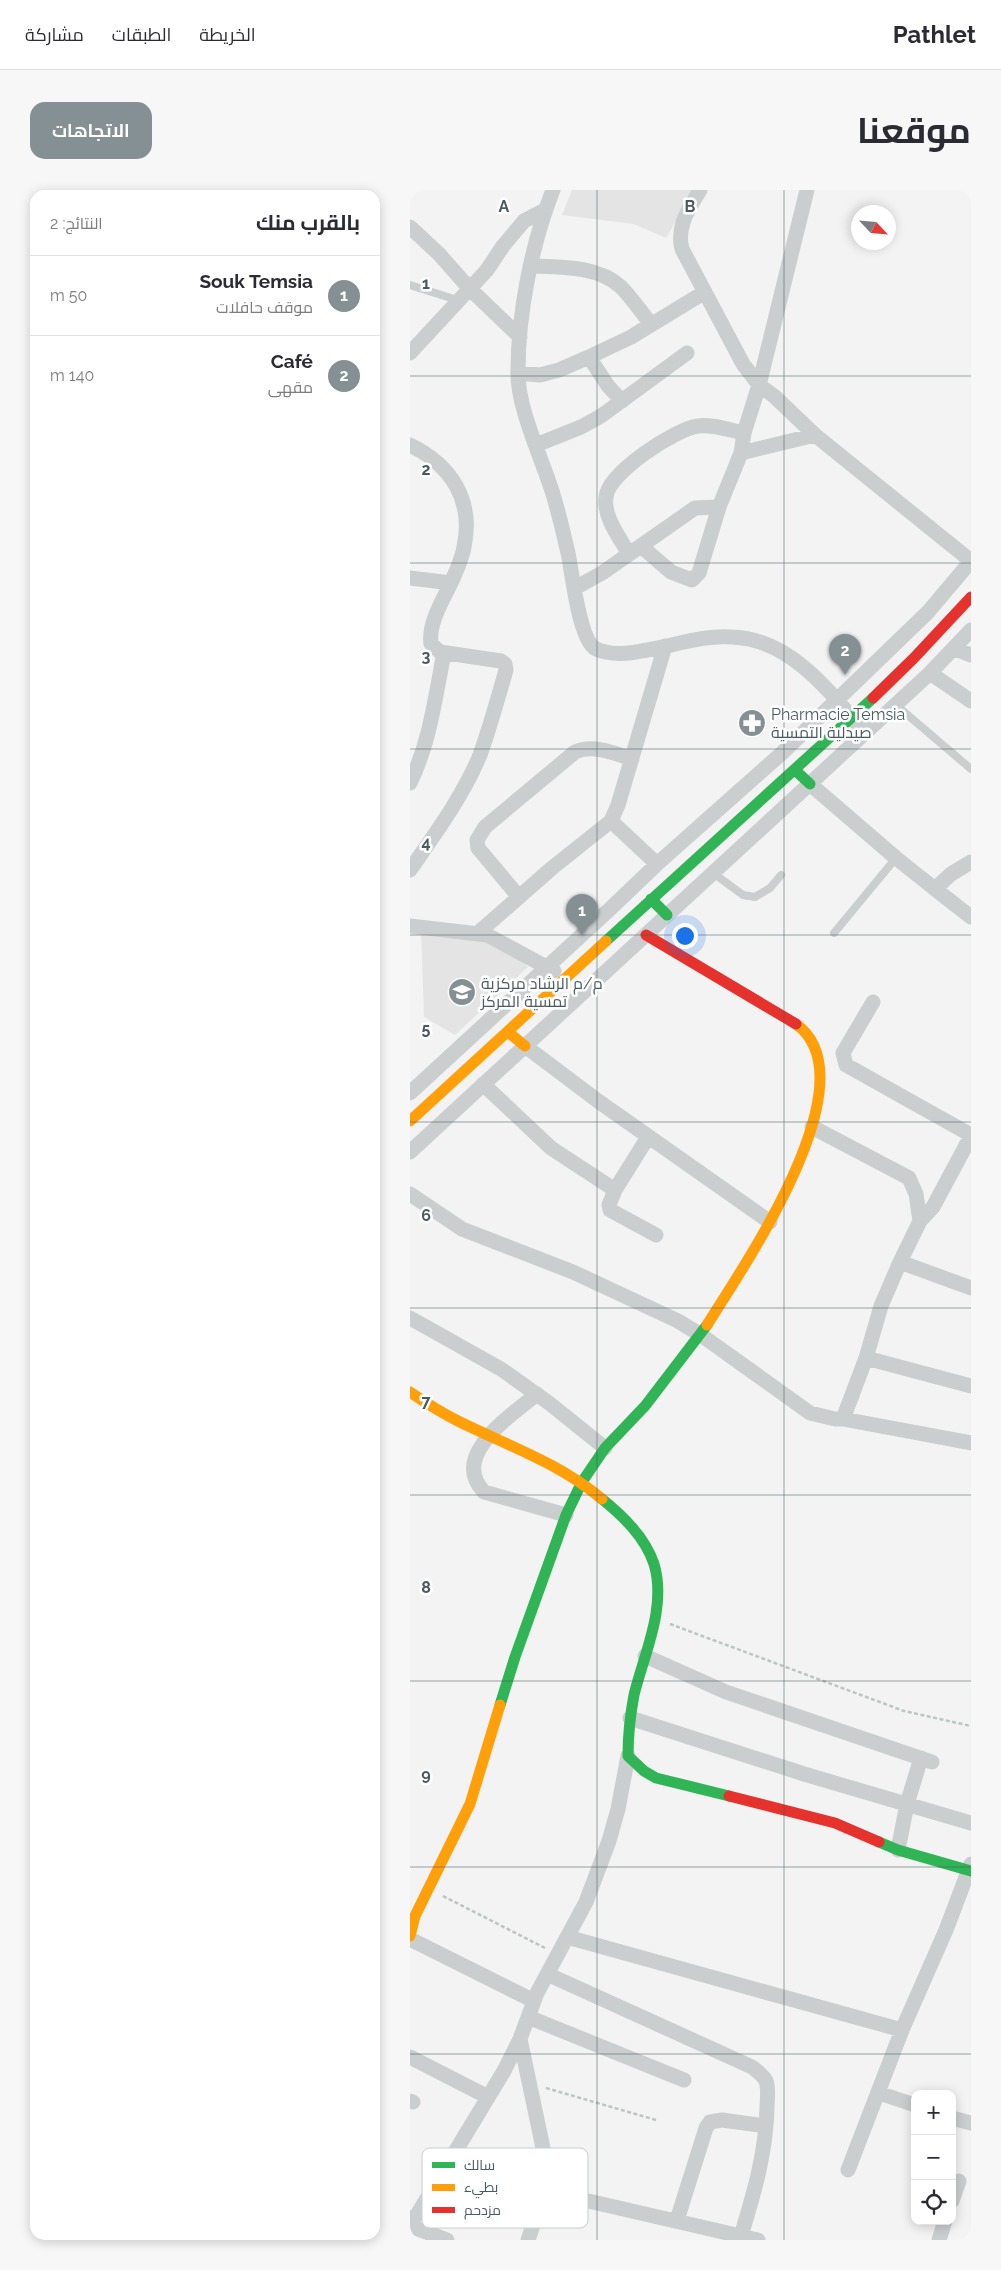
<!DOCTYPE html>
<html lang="ar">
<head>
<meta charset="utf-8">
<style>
  body { margin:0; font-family:Raleway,Cairo,sans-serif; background:#f7f7f7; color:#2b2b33; direction:rtl }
  .controls { position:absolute; right:15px; bottom:15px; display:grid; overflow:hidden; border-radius:10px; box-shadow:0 2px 12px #0003 }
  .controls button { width:45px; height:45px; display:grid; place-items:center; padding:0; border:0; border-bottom:1px solid #e1e1e2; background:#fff; color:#2b2b33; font:25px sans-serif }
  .compass { position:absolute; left:441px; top:15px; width:45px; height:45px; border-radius:50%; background:#fff; box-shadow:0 2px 12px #0003; rotate:116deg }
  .you { position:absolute; left:274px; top:745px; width:18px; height:18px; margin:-12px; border:4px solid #fff; border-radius:50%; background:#1a73e8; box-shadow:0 0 0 8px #1a73e833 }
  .badge { display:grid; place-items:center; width:32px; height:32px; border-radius:50%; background:#849094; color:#fff; font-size:16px; font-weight:700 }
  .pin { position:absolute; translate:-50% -41px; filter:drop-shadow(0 1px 2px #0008) }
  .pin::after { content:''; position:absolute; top:26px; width:18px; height:15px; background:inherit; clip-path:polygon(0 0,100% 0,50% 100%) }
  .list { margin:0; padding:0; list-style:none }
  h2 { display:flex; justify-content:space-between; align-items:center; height:65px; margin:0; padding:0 20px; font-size:21px }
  h2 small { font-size:16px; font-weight:400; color:#7c7c81 }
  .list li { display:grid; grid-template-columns:32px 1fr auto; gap:15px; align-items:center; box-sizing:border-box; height:80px; padding:0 20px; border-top:1px solid #e1e1e2 }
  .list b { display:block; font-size:19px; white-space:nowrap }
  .list p { margin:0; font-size:16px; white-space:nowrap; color:#7c7c81 }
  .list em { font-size:16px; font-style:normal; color:#7c7c81 }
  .icon { flex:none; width:28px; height:28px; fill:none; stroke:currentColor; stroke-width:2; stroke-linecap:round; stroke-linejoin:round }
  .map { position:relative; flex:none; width:561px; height:2050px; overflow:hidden; direction:ltr; border-radius:15px }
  header { display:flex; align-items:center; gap:30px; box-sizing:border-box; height:70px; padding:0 25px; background:#fff; border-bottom:1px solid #e1e1e2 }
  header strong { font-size:24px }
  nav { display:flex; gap:28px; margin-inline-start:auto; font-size:18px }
  .intro { display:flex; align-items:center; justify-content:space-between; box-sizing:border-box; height:120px; padding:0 30px }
  h1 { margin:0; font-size:35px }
  .button { padding:12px 22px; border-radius:15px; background:#849094; color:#fff; font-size:18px; font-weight:700 }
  main { display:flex; gap:30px; padding:0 30px }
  aside { flex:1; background:#fff; border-radius:15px; box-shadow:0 2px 12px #0003 }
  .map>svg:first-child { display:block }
  .education { fill:#e5e4e5 }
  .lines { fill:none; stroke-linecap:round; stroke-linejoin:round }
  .path { stroke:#bac7c0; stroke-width:2.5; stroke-dasharray:4 2.5; stroke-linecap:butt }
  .lane { stroke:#cacecf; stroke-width:8 }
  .street { stroke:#cacecf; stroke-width:15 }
  .fast { stroke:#30b455; stroke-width:11 }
  .slow { stroke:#ff9f0a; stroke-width:11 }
  .jam { stroke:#e5322d; stroke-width:11 }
  .grid { fill:none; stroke:#495b61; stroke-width:1; stroke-opacity:0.55 }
  .labels { text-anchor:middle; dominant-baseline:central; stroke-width:5; stroke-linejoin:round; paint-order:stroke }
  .poi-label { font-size:16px; fill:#495b61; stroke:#fff; text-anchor:start }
  .key { fill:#fff; stroke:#c8ced0; stroke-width:1 }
  .key-label { font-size:14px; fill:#495b61 }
  .grid-label { font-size:16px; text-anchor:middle; font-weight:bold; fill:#495b61; stroke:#fff; stroke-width:5; stroke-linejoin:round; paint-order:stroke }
</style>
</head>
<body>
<header>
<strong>Pathlet</strong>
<nav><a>الخريطة</a><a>الطبقات</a><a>مشاركة</a></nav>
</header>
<div class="intro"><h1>موقعنا</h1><a class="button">الاتجاهات</a></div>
<main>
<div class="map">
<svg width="561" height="2050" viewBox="0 0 561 2050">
  <rect width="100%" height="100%" fill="#f3f3f3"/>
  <path class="education" d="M 162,0 L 284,0 L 256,48 L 224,34 L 152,25 Z
    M 11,738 L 82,747 L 101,760 L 118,777 L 45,845 L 14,827 Z"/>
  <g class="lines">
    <path class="path" d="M 260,1434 L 494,1521 L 561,1536
      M 33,1706 L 135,1758
      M 136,1898 L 246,1930"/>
    <path class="lane" d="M 0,95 L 47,110
      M 486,515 L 561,579
      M 303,683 L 333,705 L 345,707 L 360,698 L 371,685
      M 424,743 L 486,668"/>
    <path class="street" d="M 143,0 C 122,53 108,123 108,181 C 107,216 130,264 141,298 C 148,319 153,341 158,363 C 162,381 169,451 186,459 C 206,468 232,461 252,457 C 275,452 298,445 322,447 C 381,449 420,502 455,543
      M 290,0 C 279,19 266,36 272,59 L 333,174 L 349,195 L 364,206 L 405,245
      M 0,37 L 29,64 L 59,98 L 110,147
      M 122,76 C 151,77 188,76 211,97 C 222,108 231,122 241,134
      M 0,163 L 77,80 L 93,56 L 114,31 L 135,20
      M 179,167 L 198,196 L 212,211
      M 108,183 L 130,185 L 149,180 L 179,167 L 221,147 L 295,102
      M 334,243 L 349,195 L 397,0
      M 0,255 C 41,275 64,310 54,357 C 52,369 46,382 41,393 C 33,410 18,433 21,454 L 30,462 L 91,471 L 95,474 L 96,480 C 88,508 80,537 70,565 C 53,606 25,644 0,680
      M 126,255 L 171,237 L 191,226 L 277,163
      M 231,356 L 261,382 L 282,390 L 289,383 L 309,317
      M 219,364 C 210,348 193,327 196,307 C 198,283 265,239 288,236 C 302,234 319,240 334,243 L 331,263 L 405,245 L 561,371
      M 0,388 L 41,393
      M 165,398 L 192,383 L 285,318 L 309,317 L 331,263
      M 545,459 L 561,465
      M 520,483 L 561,511
      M 0,593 C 20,552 25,508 34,463
      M 400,594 L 486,668 L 525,699 L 541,684 L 561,672
      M 201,631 L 247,674
      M 525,699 L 561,727
      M 109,707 L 68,658 L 67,650 L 75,637 L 165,562 C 183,554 204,563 222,569
      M 0,736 L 77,745 L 144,781
      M 68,743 L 142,678 L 196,635 L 201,631 L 208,615 L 255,456
      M 463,812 L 433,863 L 436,875 L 561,945
      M 115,856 L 188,911 L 360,1032
      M 73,894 L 141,958 L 205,1000 L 238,947
      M 0,903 L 200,719 L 247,674 L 372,563 L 518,422 L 561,371
      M 402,937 L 499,988 L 506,1004 L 510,1031 L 490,1072 L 561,1098
      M 0,962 L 520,483 L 561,440
      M 205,1000 L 199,1015 L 200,1020 L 246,1045
      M 0,1004 L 52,1039 L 163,1082 L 268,1131 L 291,1145 L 400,1223 L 425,1229 L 433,1229 L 561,1253
      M 510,1031 L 523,1017 L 561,946
      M 0,1128 L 91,1179 L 139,1213 L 195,1258
      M 456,1168 L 471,1116 L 490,1072
      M 127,1204 C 102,1225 39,1265 74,1302 L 156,1325
      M 433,1229 L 456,1168 L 561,1196
      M 235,1466 L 316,1502 L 522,1572
      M 220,1528 L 394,1584 L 561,1633
      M 488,1660 L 497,1614 L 511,1568
      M 157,1747 L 492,1840 L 536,1740 L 561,1674
      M 0,1749 L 124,1811
      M 137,1784 L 342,1877 C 347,1881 353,1885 356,1891 C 359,1899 357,1910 357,1918 C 356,1963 344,2003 331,2046
      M 118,1827 L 274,1890
      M 110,1849 L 133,1958 L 135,2001 L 118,2050
      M 0,1867 L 78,1907
      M 469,1903 L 505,1915
      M 0,1911 L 3,1912
      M 542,1928 L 561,1933
      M 438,1980 L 492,1840
      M 135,2001 L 348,2050
      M 542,2011 L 549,1991
      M 0,2030 L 7,2025 L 94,1881 L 110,1849 L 127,1803 L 176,1712 L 199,1651 L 208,1619 L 218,1566
      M 267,2030 L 296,1938 L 300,1932 L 312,1930 L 356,1936
      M 0,2036 L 37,2050
      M 529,2050 L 535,2031"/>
    <path class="fast" d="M 385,580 L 400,594
      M 241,709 L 257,725
      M 196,751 L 463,508
      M 192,1309 C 213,1326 235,1347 244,1374 C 257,1417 234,1464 224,1505 C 220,1526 218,1545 218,1566 L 234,1581 L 246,1588 L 319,1606
      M 90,1515 L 105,1467 L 156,1325 L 172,1292 L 195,1258 L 235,1216 L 297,1135
      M 469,1652 L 488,1660 L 561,1681"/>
    <path class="slow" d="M 98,842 L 115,856
      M 0,931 L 196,751
      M 297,1135 C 333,1077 463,890 386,834
      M 0,1202 C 16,1213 32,1223 50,1232 C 99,1256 149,1273 192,1309
      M 0,1746 L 5,1726 L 60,1614 L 90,1515"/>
    <path class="jam" d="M 463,508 L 504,468 L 561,407
      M 236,745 L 386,834
      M 319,1606 L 425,1633 L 469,1652"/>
  </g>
  <path class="grid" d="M 187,0 L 187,2050M 374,0 L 374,2050M 0,186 L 561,186M 0,373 L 561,373M 0,559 L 561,559M 0,745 L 561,745M 0,932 L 561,932M 0,1118 L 561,1118M 0,1305 L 561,1305M 0,1491 L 561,1491M 0,1677 L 561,1677M 0,1864 L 561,1864"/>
  <defs>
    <g id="pharmacy-disc" transform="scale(1.4375)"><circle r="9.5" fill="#849094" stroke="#fff"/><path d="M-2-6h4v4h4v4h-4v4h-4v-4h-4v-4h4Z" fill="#fff"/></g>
    <g id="school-disc" transform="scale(1.4375)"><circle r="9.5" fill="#849094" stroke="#fff"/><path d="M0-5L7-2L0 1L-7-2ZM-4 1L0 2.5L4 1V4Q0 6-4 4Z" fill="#fff"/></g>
  </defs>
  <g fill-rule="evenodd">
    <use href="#pharmacy-disc" x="342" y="533"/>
    <use href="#school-disc" x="52" y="802"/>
  </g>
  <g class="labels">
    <g class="poi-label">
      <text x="361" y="524">Pharmacie Temsia<tspan x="361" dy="18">صيدلية التمسية</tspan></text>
      <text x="71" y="793">م/م الرشاد مركزية<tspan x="71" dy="18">تمسية المركز</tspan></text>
    </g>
  </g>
  <rect x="12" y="1958" width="166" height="80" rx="8" class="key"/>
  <rect x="22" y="1972" width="23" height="6" fill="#30b455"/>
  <rect x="22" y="1994" width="23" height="7" fill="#ff9f0a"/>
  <rect x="22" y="2017" width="23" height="6" fill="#e5322d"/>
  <g class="key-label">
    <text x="54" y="1980">سالك</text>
    <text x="54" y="2002">بطيء</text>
    <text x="54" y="2025">مزدحم</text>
  </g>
  <g class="grid-label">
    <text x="94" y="22">A</text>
    <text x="280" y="22">B</text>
    <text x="16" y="99">1</text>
    <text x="16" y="285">2</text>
    <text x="16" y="472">3</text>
    <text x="16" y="658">4</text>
    <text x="16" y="844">5</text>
    <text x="16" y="1031">6</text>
    <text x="16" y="1217">7</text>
    <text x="16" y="1403">8</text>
    <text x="16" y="1590">9</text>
  </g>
</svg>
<div class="controls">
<button>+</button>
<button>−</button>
<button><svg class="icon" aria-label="locate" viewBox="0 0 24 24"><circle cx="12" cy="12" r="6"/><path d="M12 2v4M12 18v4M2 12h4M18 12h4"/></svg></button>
</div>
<svg class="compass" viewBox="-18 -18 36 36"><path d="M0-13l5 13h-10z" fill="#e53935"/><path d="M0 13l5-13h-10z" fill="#7c7c81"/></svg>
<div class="you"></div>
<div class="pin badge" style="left:172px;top:745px">1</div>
<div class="pin badge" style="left:435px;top:485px">2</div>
</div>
<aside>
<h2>بالقرب منك<small>النتائج: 2</small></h2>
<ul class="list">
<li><span class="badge">1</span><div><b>Souk Temsia</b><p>موقف حافلات</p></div><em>50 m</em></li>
<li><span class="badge">2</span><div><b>Café</b><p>مقهى</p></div><em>140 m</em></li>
</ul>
</aside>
</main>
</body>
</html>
